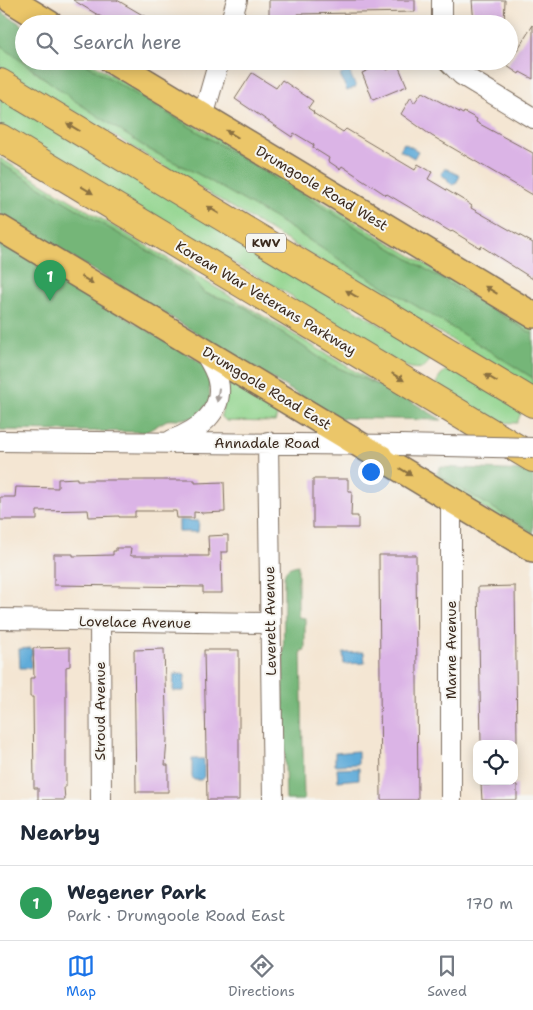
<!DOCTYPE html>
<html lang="en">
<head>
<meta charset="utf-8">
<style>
  body { margin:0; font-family:"Shantell Sans",sans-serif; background:#f2f2f3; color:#1f2937 }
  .controls { position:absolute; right:15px; bottom:15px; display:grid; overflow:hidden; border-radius:10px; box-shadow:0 2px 12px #0003 }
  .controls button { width:45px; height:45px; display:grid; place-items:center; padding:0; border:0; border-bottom:1px solid #e0e1e3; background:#fff; color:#1f2937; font:25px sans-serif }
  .you { position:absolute; left:370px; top:471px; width:18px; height:18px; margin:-12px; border:4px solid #fff; border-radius:50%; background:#1a73e8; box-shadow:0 0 0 8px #1a73e833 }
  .badge { display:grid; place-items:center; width:32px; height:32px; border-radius:50%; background:#1a73e8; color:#fff; font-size:16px; font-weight:700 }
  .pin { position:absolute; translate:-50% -41px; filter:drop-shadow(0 1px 2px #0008) }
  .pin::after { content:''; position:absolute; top:26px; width:18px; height:15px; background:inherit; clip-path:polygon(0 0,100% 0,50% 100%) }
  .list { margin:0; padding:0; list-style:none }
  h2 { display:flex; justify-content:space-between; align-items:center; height:65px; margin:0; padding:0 20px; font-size:21px }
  h2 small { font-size:16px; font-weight:400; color:#747a83 }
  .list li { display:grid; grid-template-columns:32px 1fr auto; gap:15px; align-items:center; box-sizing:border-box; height:75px; padding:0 20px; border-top:1px solid #e0e1e3 }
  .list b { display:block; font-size:19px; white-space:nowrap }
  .list p { margin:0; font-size:16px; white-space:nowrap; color:#747a83 }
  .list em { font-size:16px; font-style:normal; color:#747a83 }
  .icon { flex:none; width:28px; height:28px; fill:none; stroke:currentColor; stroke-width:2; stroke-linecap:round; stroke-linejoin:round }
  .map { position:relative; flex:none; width:533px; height:800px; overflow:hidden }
  .search { position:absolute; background:#fff; box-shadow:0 2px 12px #0003; left:15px; right:15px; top:15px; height:55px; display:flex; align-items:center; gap:12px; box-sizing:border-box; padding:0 18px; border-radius:28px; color:#747a83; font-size:19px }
  .sheet { height:140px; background:#fff }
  nav { display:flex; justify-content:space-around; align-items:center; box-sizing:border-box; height:70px; border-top:1px solid #e0e1e3; background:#fff; font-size:14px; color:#747a83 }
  nav a { display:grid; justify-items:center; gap:2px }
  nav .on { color:#1a73e8 }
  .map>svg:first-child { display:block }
  .green { fill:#91d48d; stroke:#667f56 }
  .forest { fill:#74b678; stroke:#58704b }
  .water { fill:#60acd9; stroke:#4e6b7c }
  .building { fill:#dbb4e6 }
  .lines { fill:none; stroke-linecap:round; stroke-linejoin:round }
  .minor-casing { stroke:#7c6c5d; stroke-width:22 }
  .major-casing { stroke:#7c6c5d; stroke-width:28 }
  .highway-casing { stroke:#7c6c5d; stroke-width:30 }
  .minor { stroke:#fff; stroke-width:20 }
  .major { stroke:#ebc669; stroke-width:25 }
  .highway { stroke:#ebc669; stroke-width:28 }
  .minor-bridge-casing { stroke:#7c6c5d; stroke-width:22; stroke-linecap:butt }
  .minor-bridge { stroke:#fff; stroke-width:20 }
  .oneway { fill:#8a7040 }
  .oneway2 { fill:#a79f9a }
  .labels { text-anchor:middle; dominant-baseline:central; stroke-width:4; stroke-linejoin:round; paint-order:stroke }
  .shield { fill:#f6f6f2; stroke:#73675e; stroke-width:1 }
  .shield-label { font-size:12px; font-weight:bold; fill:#3b2a1e }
  .street-label { font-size:14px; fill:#3b2a1e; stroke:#f6f6f2 }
</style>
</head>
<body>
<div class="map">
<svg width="533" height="800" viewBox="0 0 533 800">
  <rect width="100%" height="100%" fill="#f6f6f2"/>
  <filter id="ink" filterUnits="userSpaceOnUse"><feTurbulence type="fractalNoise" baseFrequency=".02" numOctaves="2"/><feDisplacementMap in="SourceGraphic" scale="10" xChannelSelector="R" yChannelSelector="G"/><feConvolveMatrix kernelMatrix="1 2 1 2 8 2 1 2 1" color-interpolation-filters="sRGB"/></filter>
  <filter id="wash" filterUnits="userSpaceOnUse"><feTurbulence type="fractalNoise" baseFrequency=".0096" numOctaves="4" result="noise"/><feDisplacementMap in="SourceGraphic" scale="20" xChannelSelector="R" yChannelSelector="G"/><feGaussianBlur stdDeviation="1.12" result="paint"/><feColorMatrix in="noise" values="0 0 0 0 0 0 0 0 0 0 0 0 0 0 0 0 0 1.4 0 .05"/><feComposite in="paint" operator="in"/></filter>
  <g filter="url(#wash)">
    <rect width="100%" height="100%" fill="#f4e6d3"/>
    <path class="green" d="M 0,45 L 3,46 L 38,74 L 148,149 L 198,174 L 281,222 L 351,267 L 444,322 L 533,378 L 533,389 L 0,67 Z
      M 81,61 L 88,61 L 533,329 L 533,334 Z
      M 0,96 L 427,353 L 430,358 C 426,372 414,369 404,366 L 298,304 L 292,296 L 0,130 Z
      M 0,158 L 378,385 L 329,364 L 246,308 L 224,299 L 204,293 L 190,276 L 0,163 Z
      M 449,369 L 454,369 L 518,407 L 521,413 L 517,423 L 491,422 L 438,387 C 436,378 441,373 449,369 Z
      M 232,382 L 279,409 L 275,422 L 226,421 L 221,416 L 227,385 Z
      M 440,467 L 440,476 L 533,532 L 533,538 L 434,478 Z"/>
    <path class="forest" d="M 0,11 L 24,26 L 24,61 L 81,61 L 533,334 L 533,378 L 443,322 L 351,267 L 281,222 L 198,174 L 148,149 L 75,101 L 0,45 Z
      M 0,163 L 190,276 L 204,293 L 224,299 L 246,308 L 329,364 L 399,394 L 442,420 L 337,418 L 0,214 Z
      M 0,242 L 199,361 L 209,372 L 210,401 L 195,418 L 167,420 L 146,432 L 0,430 Z
      M 440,467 L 526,471 L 533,475 L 533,532 L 440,476 Z
      M 298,565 L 298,617 L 305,618 L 305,650 L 301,651 L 304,800 L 286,800 L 283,704 L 284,576 C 286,568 289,567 298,565 Z"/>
    <path class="water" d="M 349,71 L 356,87 L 347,91 L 340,75 Z
      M 404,143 L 418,151 L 414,158 L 400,150 Z
      M 445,168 L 460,176 L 456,183 L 454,183 L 453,185 L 447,181 L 448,179 L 441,175 Z
      M 179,520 L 199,521 L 198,532 L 179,532 Z
      M 31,648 L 32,650 L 32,655 L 31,655 L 31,668 L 20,668 L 19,649 Z
      M 364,652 L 365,663 L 344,664 L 343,653 Z
      M 174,674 L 185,674 L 184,691 L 173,691 Z
      M 358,751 L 358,764 L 335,765 L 335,753 Z
      M 192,759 L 204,759 L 204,777 L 201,780 L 194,780 L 192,777 Z
      M 359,768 L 359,779 L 338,781 L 337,769 Z"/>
    <g id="blocks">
      <path class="building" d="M 73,0 L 117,0 L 158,24 L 113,24 Z
        M 269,0 L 415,0 L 415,12 L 298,14 L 298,20 L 269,20 Z
        M 472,0 L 505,0 L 504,24 L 474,24 Z
        M 533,25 L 533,79 L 520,72 L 519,74 L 507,66 Z
        M 384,63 L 387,70 L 398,65 L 407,86 L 373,100 L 362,73 Z
        M 252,73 L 276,88 L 282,80 L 313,101 L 308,108 L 314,112 L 313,113 L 343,132 L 346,129 L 415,170 L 418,164 L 432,172 L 428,179 L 465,201 L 472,206 L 471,208 L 533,243 L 533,279 L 481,246 L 480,248 L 452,231 L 451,232 L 387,194 L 386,195 L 342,166 L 340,169 L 328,161 L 329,158 L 313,148 L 314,145 L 294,133 L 292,137 L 235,99 Z
        M 422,92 L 463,114 L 464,112 L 477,119 L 476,122 L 533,153 L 533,195 L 432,136 L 401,114 L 411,97 L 414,103 Z
        M 77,478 L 77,480 L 195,480 L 195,483 L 224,482 L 225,512 L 203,513 L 194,512 L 194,518 L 177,518 L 176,511 L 135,511 L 135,517 L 119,517 L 119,516 L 89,517 L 88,510 L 37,511 L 37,520 L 0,520 L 0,497 L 15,497 L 16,487 L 58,488 L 58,479 Z
        M 313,479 L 348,479 L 348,491 L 352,491 L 351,516 L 358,516 L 358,528 L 313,528 Z
        M 228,535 L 228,552 L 221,552 L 222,593 L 203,593 L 203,587 L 54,585 L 54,554 L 73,554 L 73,556 L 113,555 L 113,551 L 116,551 L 116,548 L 131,548 L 130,555 L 132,556 L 209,556 L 208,536 Z
        M 379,555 L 416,555 L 418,800 L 381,800 Z
        M 515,586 L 517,742 L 481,742 L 478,587 Z
        M 70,647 L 70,666 L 66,667 L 66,787 L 64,787 L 65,800 L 38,800 L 38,788 L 34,788 L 33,697 L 30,697 L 30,678 L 34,678 L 33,648 Z
        M 164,649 L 167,740 L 165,765 L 168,765 L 168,792 L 136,792 L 134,650 Z
        M 204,650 L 239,650 L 239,800 L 207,800 Z
        M 481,785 L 517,785 L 517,800 L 482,800 Z"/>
    </g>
  </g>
  <g filter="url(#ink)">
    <use href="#blocks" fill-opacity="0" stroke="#7c6c5d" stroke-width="1"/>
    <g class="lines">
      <g class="minor-casing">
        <path id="minor" d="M 442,0 L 442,24
          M 230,24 L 237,0
          M 448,61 L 462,75 L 533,118
          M 203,117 L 219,61
          M 172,440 C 197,431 225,412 218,381 C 216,370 209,360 203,350
          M 0,441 L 399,445
          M 268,442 L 273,800
          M 0,619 L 269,623
          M 100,621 L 101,800
          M 451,800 L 451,500"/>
      </g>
      <g class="major-casing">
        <path id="major" d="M 11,0 L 50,24
          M 112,61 L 533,315
          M 0,228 L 533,549"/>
      </g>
      <g class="highway-casing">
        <path id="highway" d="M 0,83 L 533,403
          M 0,138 L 533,458"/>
      </g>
      <use href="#minor" class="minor"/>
      <use href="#major" class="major"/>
      <use href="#highway" class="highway"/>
      <g class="minor-bridge-casing">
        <path id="minor-bridge" d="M 399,445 L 533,448"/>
      </g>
      <use href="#minor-bridge" class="minor-bridge"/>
    </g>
    <defs><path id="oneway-solid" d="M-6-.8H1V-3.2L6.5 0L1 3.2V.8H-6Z" transform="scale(1.25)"/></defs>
    <g class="oneway">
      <use href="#oneway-solid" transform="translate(73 127) rotate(-149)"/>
      <use href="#oneway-solid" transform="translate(232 134) rotate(-149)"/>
      <use href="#oneway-solid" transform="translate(87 190) rotate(31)"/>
      <use href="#oneway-solid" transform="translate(213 210) rotate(-149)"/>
      <use href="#oneway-solid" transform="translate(87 280) rotate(31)"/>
      <use href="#oneway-solid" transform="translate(491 290) rotate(-149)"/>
      <use href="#oneway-solid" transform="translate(352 294) rotate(-149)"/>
      <use href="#oneway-solid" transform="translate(398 377) rotate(31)"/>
      <use href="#oneway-solid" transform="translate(491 378) rotate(-149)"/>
      <use href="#oneway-solid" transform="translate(406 472) rotate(31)"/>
    </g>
    <use class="oneway2" href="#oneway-solid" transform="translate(218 395) rotate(98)"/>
  </g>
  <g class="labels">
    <rect class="shield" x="246" y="233.5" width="40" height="19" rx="4"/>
    <g class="shield-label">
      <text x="266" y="243">KWV</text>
    </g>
    <g class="street-label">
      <text transform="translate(322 188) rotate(31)">Drumgoole Road West</text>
      <text transform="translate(266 298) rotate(31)">Korean War Veterans Parkway</text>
      <text transform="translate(267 388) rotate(31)">Drumgoole Road East</text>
      <text x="267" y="443">Annadale Road</text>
      <text transform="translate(270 621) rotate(-91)">Leverett Avenue</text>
      <text transform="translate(135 622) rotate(1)">Lovelace Avenue</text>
      <text transform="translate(451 650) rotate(-90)">Marne Avenue</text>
      <text transform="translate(100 711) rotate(-90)">Stroud Avenue</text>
    </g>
  </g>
</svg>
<div class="controls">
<button><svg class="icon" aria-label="locate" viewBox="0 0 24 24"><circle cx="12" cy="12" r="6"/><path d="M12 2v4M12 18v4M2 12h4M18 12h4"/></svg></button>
</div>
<div class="you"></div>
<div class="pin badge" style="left:50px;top:301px;background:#2e9e5b">1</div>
<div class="search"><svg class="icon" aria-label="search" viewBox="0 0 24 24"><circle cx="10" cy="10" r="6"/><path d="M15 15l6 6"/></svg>Search here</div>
</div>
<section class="sheet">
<h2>Nearby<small></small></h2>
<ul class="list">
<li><span class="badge" style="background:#2e9e5b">1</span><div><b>Wegener Park</b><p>Park · Drumgoole Road East</p></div><em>170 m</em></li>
</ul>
</section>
<nav>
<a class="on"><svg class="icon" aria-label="map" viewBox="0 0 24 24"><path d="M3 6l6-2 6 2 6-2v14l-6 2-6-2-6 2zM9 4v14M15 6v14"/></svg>Map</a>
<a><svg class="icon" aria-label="directions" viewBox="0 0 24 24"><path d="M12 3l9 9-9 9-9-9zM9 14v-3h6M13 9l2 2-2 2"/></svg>Directions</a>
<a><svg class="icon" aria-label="saved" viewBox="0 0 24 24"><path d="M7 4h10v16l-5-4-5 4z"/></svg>Saved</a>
</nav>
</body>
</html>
